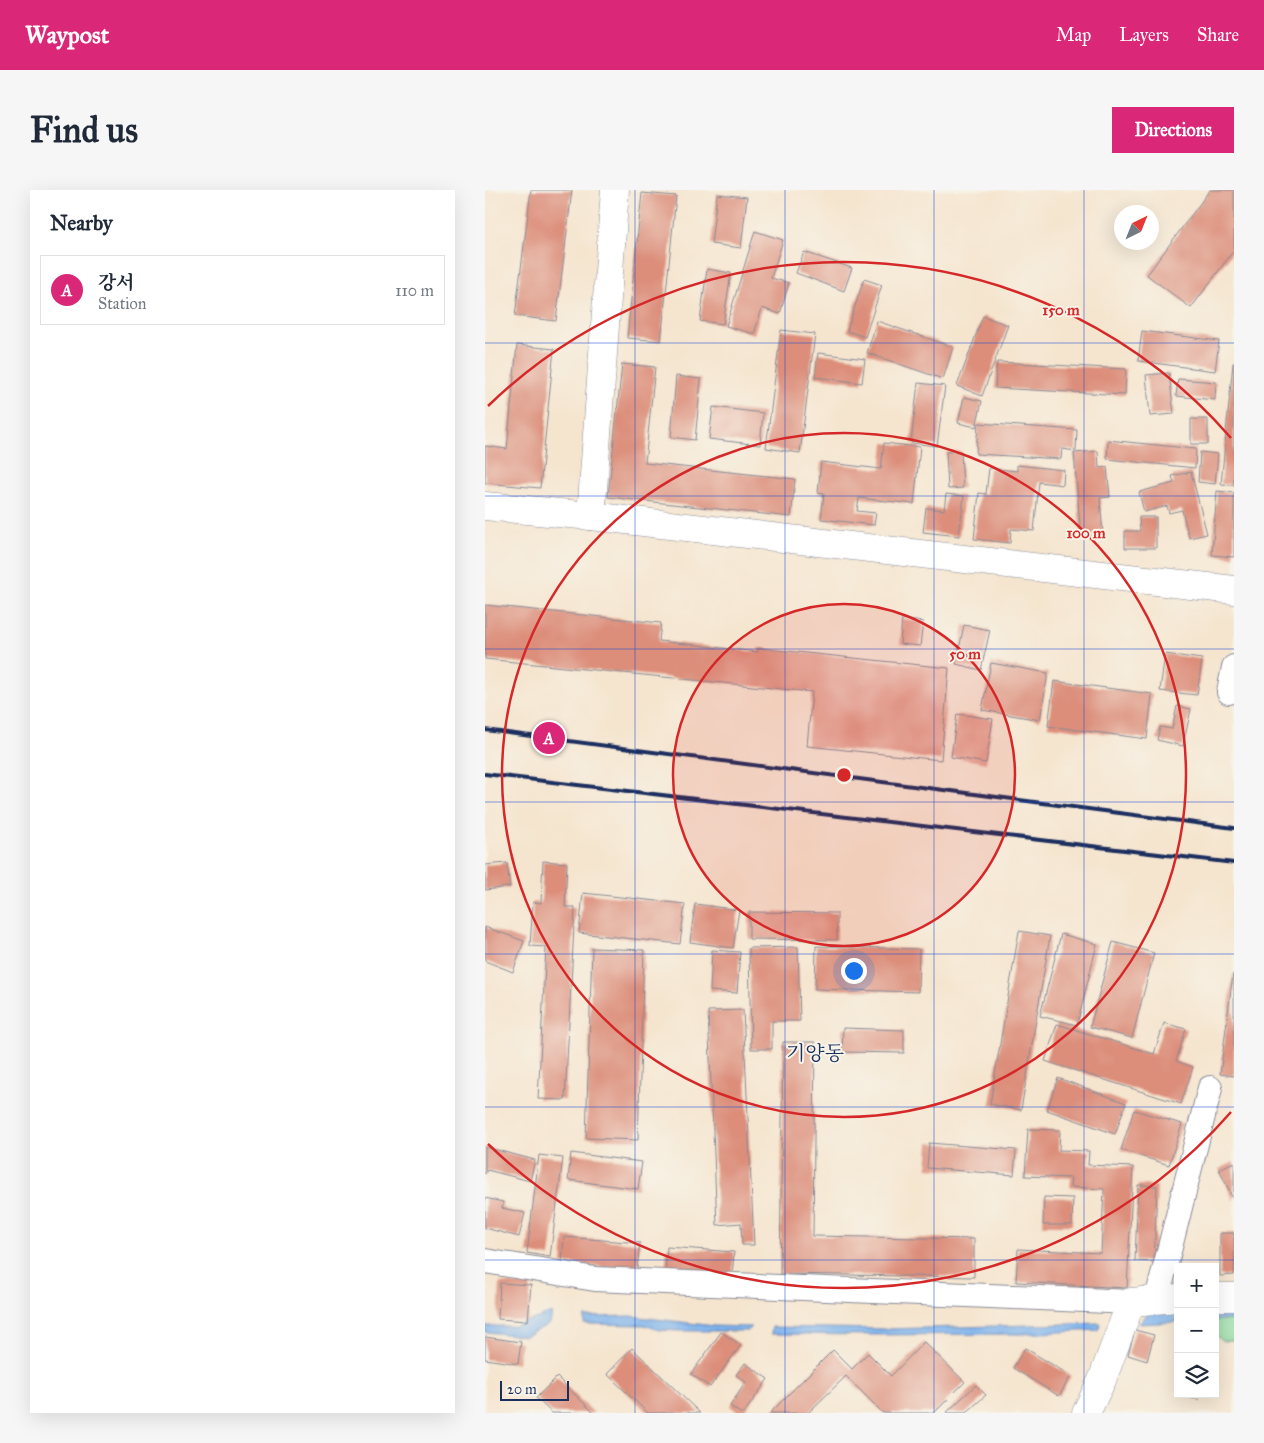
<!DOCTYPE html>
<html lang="en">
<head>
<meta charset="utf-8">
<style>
  body { margin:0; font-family:"IM FELL Great Primer","Noto Serif KR",serif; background:#f6f6f7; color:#1f2937 }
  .controls { position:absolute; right:15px; bottom:15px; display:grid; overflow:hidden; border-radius:0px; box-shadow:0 5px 20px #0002 }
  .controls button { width:45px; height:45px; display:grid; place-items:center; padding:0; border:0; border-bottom:1px solid #e0e1e3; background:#fff; color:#1f2937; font:25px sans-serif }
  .compass { position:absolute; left:629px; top:15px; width:45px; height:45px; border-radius:50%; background:#fff; box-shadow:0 5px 20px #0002; rotate:43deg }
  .scale { position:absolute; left:15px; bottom:12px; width:69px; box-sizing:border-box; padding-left:5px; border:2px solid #1b2f5e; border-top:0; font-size:14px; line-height:18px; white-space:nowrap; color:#1b2f5e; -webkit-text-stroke:4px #f7f3e8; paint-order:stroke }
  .you { position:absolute; left:368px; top:780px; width:18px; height:18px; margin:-12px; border:4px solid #fff; border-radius:50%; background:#1a73e8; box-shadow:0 0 0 8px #1a73e833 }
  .badge { display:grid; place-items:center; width:32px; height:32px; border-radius:50%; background:#db2777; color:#fff; font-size:16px; font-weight:700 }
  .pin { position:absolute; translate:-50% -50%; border:2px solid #fff; box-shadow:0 1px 5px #0006 }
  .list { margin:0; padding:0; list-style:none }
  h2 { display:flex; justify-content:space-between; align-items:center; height:65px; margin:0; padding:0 20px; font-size:21px }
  h2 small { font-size:16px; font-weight:400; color:#747a83 }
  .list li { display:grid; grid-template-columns:32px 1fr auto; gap:15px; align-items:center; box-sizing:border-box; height:70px; margin:0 10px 10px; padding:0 10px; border:1px solid #e0e1e3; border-radius:0px }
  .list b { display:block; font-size:19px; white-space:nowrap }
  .list p { margin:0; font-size:16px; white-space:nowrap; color:#747a83 }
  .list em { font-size:16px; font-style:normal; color:#747a83 }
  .icon { flex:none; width:28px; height:28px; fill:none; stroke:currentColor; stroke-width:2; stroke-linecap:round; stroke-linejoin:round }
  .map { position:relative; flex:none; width:749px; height:1223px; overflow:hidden; border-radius:0px }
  header { display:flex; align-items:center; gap:30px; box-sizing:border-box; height:70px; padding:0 25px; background:#db2777; color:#fff }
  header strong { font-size:24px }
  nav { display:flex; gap:28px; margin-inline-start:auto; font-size:18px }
  .intro { display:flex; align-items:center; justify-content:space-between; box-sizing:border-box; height:120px; padding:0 30px }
  h1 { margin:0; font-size:35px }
  .button { padding:12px 22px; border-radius:0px; background:#db2777; color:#fff; font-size:18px; font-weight:700 }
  main { display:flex; gap:30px; padding:0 30px }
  aside { flex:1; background:#fff; border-radius:0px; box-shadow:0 5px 20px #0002 }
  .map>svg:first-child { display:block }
  .green { fill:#86da9b; stroke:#50847c }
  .water { fill:#7eb2eb; stroke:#4c70a4 }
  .building { fill:#dc8e7a }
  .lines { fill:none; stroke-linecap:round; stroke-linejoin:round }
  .street-casing { stroke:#888a96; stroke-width:26 }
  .secondary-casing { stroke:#888a96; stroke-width:29 }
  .primary-casing { stroke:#888a96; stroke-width:29 }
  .street { stroke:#fff; stroke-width:24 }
  .secondary { stroke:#fff; stroke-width:28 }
  .primary { stroke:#fff; stroke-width:28 }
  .rail { stroke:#1b2f5e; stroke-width:4 }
  .grid { fill:none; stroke:#1d4ed8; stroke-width:1; stroke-opacity:0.55 }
  .ring { fill:none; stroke:#d62828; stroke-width:2.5 }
  .labels { text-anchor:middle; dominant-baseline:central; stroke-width:4; stroke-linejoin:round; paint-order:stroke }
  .quarter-label { font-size:20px; fill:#1b2f5e; stroke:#f7f3e8 }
  .centre { fill:#d62828; stroke:#f7f3e8; stroke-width:2.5 }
  .ring-label { font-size:15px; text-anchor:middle; font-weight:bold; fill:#d62828; stroke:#f7f3e8; stroke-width:4; stroke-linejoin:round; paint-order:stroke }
</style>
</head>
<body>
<header>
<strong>Waypost</strong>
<nav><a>Map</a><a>Layers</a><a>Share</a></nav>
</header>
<div class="intro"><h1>Find us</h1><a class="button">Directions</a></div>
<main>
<aside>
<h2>Nearby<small></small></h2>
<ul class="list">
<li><span class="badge">A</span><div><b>강서</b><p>Station</p></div><em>110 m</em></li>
</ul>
</aside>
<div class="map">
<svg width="749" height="1223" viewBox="0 0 749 1223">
  <rect width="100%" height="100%" fill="#f7f3e8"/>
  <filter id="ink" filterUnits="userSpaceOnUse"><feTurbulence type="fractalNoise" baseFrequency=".02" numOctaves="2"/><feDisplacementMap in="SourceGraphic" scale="10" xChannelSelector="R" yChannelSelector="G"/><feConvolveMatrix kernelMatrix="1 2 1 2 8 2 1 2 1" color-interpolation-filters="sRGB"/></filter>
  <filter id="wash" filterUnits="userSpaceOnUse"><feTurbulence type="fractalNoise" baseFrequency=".0096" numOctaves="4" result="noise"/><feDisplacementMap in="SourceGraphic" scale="20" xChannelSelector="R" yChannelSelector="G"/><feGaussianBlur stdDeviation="1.12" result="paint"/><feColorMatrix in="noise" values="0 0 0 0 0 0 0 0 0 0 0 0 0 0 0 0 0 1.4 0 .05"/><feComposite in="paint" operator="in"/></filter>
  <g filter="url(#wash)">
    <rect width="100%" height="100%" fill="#f5e5cf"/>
    <path class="green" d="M 730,1130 L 749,1130 L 749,1150 L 738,1151 L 730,1145 Z"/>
    <path class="water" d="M 749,1120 L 749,1130 L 730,1130 L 730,1121 Z
      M 67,1123 L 65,1134 L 40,1146 L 0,1142 L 0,1136 L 29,1136 Z
      M 693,1123 L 693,1132 L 654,1134 L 662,1124 Z
      M 146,1126 L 230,1136 L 267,1137 L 263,1141 L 194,1141 L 174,1140 L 160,1135 L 99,1134 L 100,1127 Z
      M 616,1133 L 613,1140 L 536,1144 L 387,1145 L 286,1144 L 287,1137 L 402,1139 Z"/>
    <g id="blocks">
      <path class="building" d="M 46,0 L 87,0 L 71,131 L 30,126 Z
        M 725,0 L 749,0 L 749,60 L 706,118 L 662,85 Z
        M 157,3 L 191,6 L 176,151 L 142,148 Z
        M 232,4 L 262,7 L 256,58 L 226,54 Z
        M 270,41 L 298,50 L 286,88 L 304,93 L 295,124 L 277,118 L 269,144 L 241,136 Z
        M 319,62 L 367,78 L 359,101 L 311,83 Z
        M 222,79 L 246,83 L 238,134 L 215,131 Z
        M 379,89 L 397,95 L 380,147 L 362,141 Z
        M 498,126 L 523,135 L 497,206 L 472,196 Z
        M 392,131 L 468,157 L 458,189 L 382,163 Z
        M 296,140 L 330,144 L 315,263 L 281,258 Z
        M 657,141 L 734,151 L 730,181 L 653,171 Z
        M 32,155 L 69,159 L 55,298 L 0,293 L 0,256 L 22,259 Z
        M 333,163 L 380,169 L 377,193 L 330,187 Z
        M 512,172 L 641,179 L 640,205 L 510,198 Z
        M 748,173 L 749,173 L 749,295 L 736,294 Z
        M 137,174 L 170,177 L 160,273 L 310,289 L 306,327 L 123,307 Z
        M 684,183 L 689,224 L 665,226 L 661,185 Z
        M 191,186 L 216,189 L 210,250 L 186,247 Z
        M 693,189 L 731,192 L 730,210 L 691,206 Z
        M 433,193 L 460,196 L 452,256 L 426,253 Z
        M 479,207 L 497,211 L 491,237 L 473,233 Z
        M 228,217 L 278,223 L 275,255 L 224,249 Z
        M 706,229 L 723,229 L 723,254 L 706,254 Z
        M 493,233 L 592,240 L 591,261 L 577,259 L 576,269 L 491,264 Z
        M 623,250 L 711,259 L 710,278 L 622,269 Z
        M 399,253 L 435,257 L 429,314 L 374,308 L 372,321 L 391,323 L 389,335 L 336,329 L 339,304 L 333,303 L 336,272 L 396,279 Z
        M 476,261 L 478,298 L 463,299 L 461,262 Z
        M 613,261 L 614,278 L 622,277 L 625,307 L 615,308 L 618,345 L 596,347 L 589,263 Z
        M 715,262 L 733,264 L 730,294 L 713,292 Z
        M 532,275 L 579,280 L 578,295 L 554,292 L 549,341 L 526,339 L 525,353 L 489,349 L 494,303 L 501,304 L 504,278 L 532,281 Z
        M 706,282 L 722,344 L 704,348 L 697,320 L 684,323 L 682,316 L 659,322 L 654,302 L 689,293 L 687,286 Z
        M 732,301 L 749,303 L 749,367 L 727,365 Z
        M 461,304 L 479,306 L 474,346 L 438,342 L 441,318 L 459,320 Z
        M 654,327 L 671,327 L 671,358 L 640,358 L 640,341 L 655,341 Z
        M 0,415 L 176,433 L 174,451 L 273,462 L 273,458 L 464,478 L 456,570 L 322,556 L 327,502 L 0,469 Z
        M 417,429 L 438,432 L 435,456 L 415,454 Z
        M 479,435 L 505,440 L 496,480 L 471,474 Z
        M 680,464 L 717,469 L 712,505 L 675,501 Z
        M 506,473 L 563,483 L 555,530 L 497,520 Z
        M 569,491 L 667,504 L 662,549 L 563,536 Z
        M 692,516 L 706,519 L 698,556 L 672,550 L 675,537 L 687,539 Z
        M 472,524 L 508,529 L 501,573 L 466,567 Z
        M 58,671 L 82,673 L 80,717 L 90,717 L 80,910 L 53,909 L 61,757 L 45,756 L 48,712 L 56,713 Z
        M 22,673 L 25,697 L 0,700 L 0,675 Z
        M 98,703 L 200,714 L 195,754 L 94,743 Z
        M 210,714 L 254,720 L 248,758 L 205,752 Z
        M 264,722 L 352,723 L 352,750 L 264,749 Z
        M 0,737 L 39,751 L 28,782 L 0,771 Z
        M 534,741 L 565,746 L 536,920 L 505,914 Z
        M 576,744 L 612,754 L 592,835 L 555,826 Z
        M 628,752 L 669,763 L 647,848 L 605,837 Z
        M 331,756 L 434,759 L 433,802 L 330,799 Z
        M 313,757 L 315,831 L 287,831 L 287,859 L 266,859 L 264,758 Z
        M 107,758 L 159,760 L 153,950 L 101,948 Z
        M 227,760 L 255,762 L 252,803 L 225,801 Z
        M 748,784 L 749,784 L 749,886 L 735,884 Z
        M 258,820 L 269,1055 L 257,1055 L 256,1033 L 232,1035 L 223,821 Z
        M 679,833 L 701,839 L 691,871 L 708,877 L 696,914 L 560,871 L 572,834 L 669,864 Z
        M 358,838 L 419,840 L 419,863 L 357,862 Z
        M 298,852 L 330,852 L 328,1046 L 489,1049 L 489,1087 L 295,1084 Z
        M 573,888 L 641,913 L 630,944 L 562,920 Z
        M 649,920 L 697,934 L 684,975 L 636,960 Z
        M 543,939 L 575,940 L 574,960 L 604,961 L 603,975 L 648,977 L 642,1098 L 531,1092 L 533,1059 L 616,1063 L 619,999 L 585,997 L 586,988 L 540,986 Z
        M 444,953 L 531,960 L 529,985 L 442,978 Z
        M 0,957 L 50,970 L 45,991 L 2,980 L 0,984 Z
        M 86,963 L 157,972 L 153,999 L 83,990 Z
        M 54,965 L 78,968 L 65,1067 L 42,1063 Z
        M 749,972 L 749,1011 L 734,979 Z
        M 653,995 L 672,996 L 669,1072 L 650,1071 Z
        M 559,1007 L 588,1008 L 587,1035 L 558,1035 Z
        M 0,1008 L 18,1012 L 17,1018 L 40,1023 L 34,1047 L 0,1038 Z
        M 735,1043 L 749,1043 L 749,1085 L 735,1086 Z
        M 79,1047 L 155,1053 L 152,1080 L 77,1073 Z
        M 182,1057 L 249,1062 L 247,1088 L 180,1084 Z
        M 15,1093 L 46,1095 L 43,1131 L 13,1129 Z
        M 650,1140 L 669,1145 L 662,1171 L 643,1165 Z
        M 236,1142 L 256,1155 L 225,1197 L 206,1184 Z
        M 0,1147 L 36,1152 L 33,1174 L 0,1169 Z
        M 439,1152 L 480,1192 L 449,1223 L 398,1223 L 361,1186 L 323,1223 L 285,1223 L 348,1160 L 367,1179 L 383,1163 L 406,1186 Z
        M 147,1158 L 215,1223 L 163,1223 L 122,1184 Z
        M 540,1158 L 586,1186 L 574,1206 L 528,1178 Z
        M 260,1173 L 283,1189 L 259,1223 L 255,1223 L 245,1216 L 261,1192 L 251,1185 Z
        M 72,1187 L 109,1223 L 67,1223 L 51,1208 Z
        M 491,1195 L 501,1205 L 481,1223 L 461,1223 Z
        M 694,1204 L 715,1204 L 714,1210 Z"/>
    </g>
  </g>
  <g filter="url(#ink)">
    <use href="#blocks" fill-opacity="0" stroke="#888a96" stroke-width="1"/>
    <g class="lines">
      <g class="street-casing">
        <path id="street" d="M 744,502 L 749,477
          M 0,1071 L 110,1089 L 646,1112
          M 672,1109 L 725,898"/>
      </g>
      <g class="secondary-casing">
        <path id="secondary" d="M 106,326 L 130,0
          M 730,1107 L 749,1107
          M 601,1223 L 617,1190 L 646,1112 L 693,1108"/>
      </g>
      <g class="primary-casing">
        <path id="primary" d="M 0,316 L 106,326 L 749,400"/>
      </g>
      <use href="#street" class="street"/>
      <use href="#secondary" class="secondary"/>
      <use href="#primary" class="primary"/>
      <path class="rail" d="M 0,540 L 749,638
        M 0,584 L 749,673"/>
    </g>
  </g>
  <path class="grid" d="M 150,0 L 150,1223M 300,0 L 300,1223M 449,0 L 449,1223M 599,0 L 599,1223M 0,153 L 749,153M 0,306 L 749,306M 0,459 L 749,459M 0,612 L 749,612M 0,764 L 749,764M 0,917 L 749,917M 0,1070 L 749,1070"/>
  <circle cx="359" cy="585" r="171" fill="#d62828" fill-opacity=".12"/>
  <g class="ring">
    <circle cx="359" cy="585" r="171"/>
    <circle cx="359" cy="585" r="342"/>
    <path d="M746 922A513 513 0 0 1 3 954M3 216A513 513 0 0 1 746 248"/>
  </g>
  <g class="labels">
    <g class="quarter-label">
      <text x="330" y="863">기양동</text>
    </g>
  </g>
  <circle cx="359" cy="585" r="8" class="centre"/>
  <g class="ring-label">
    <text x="576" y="125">150 m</text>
    <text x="601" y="348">100 m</text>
    <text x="480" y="469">50 m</text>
  </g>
</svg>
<div class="controls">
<button>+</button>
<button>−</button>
<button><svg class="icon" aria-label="layers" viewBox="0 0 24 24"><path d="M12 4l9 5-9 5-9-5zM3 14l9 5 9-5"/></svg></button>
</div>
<svg class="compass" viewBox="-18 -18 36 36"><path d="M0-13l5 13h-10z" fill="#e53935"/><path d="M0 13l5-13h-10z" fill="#747a83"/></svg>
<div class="scale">20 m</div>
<div class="you"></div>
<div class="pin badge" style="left:64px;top:548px">A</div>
</div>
</main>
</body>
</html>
